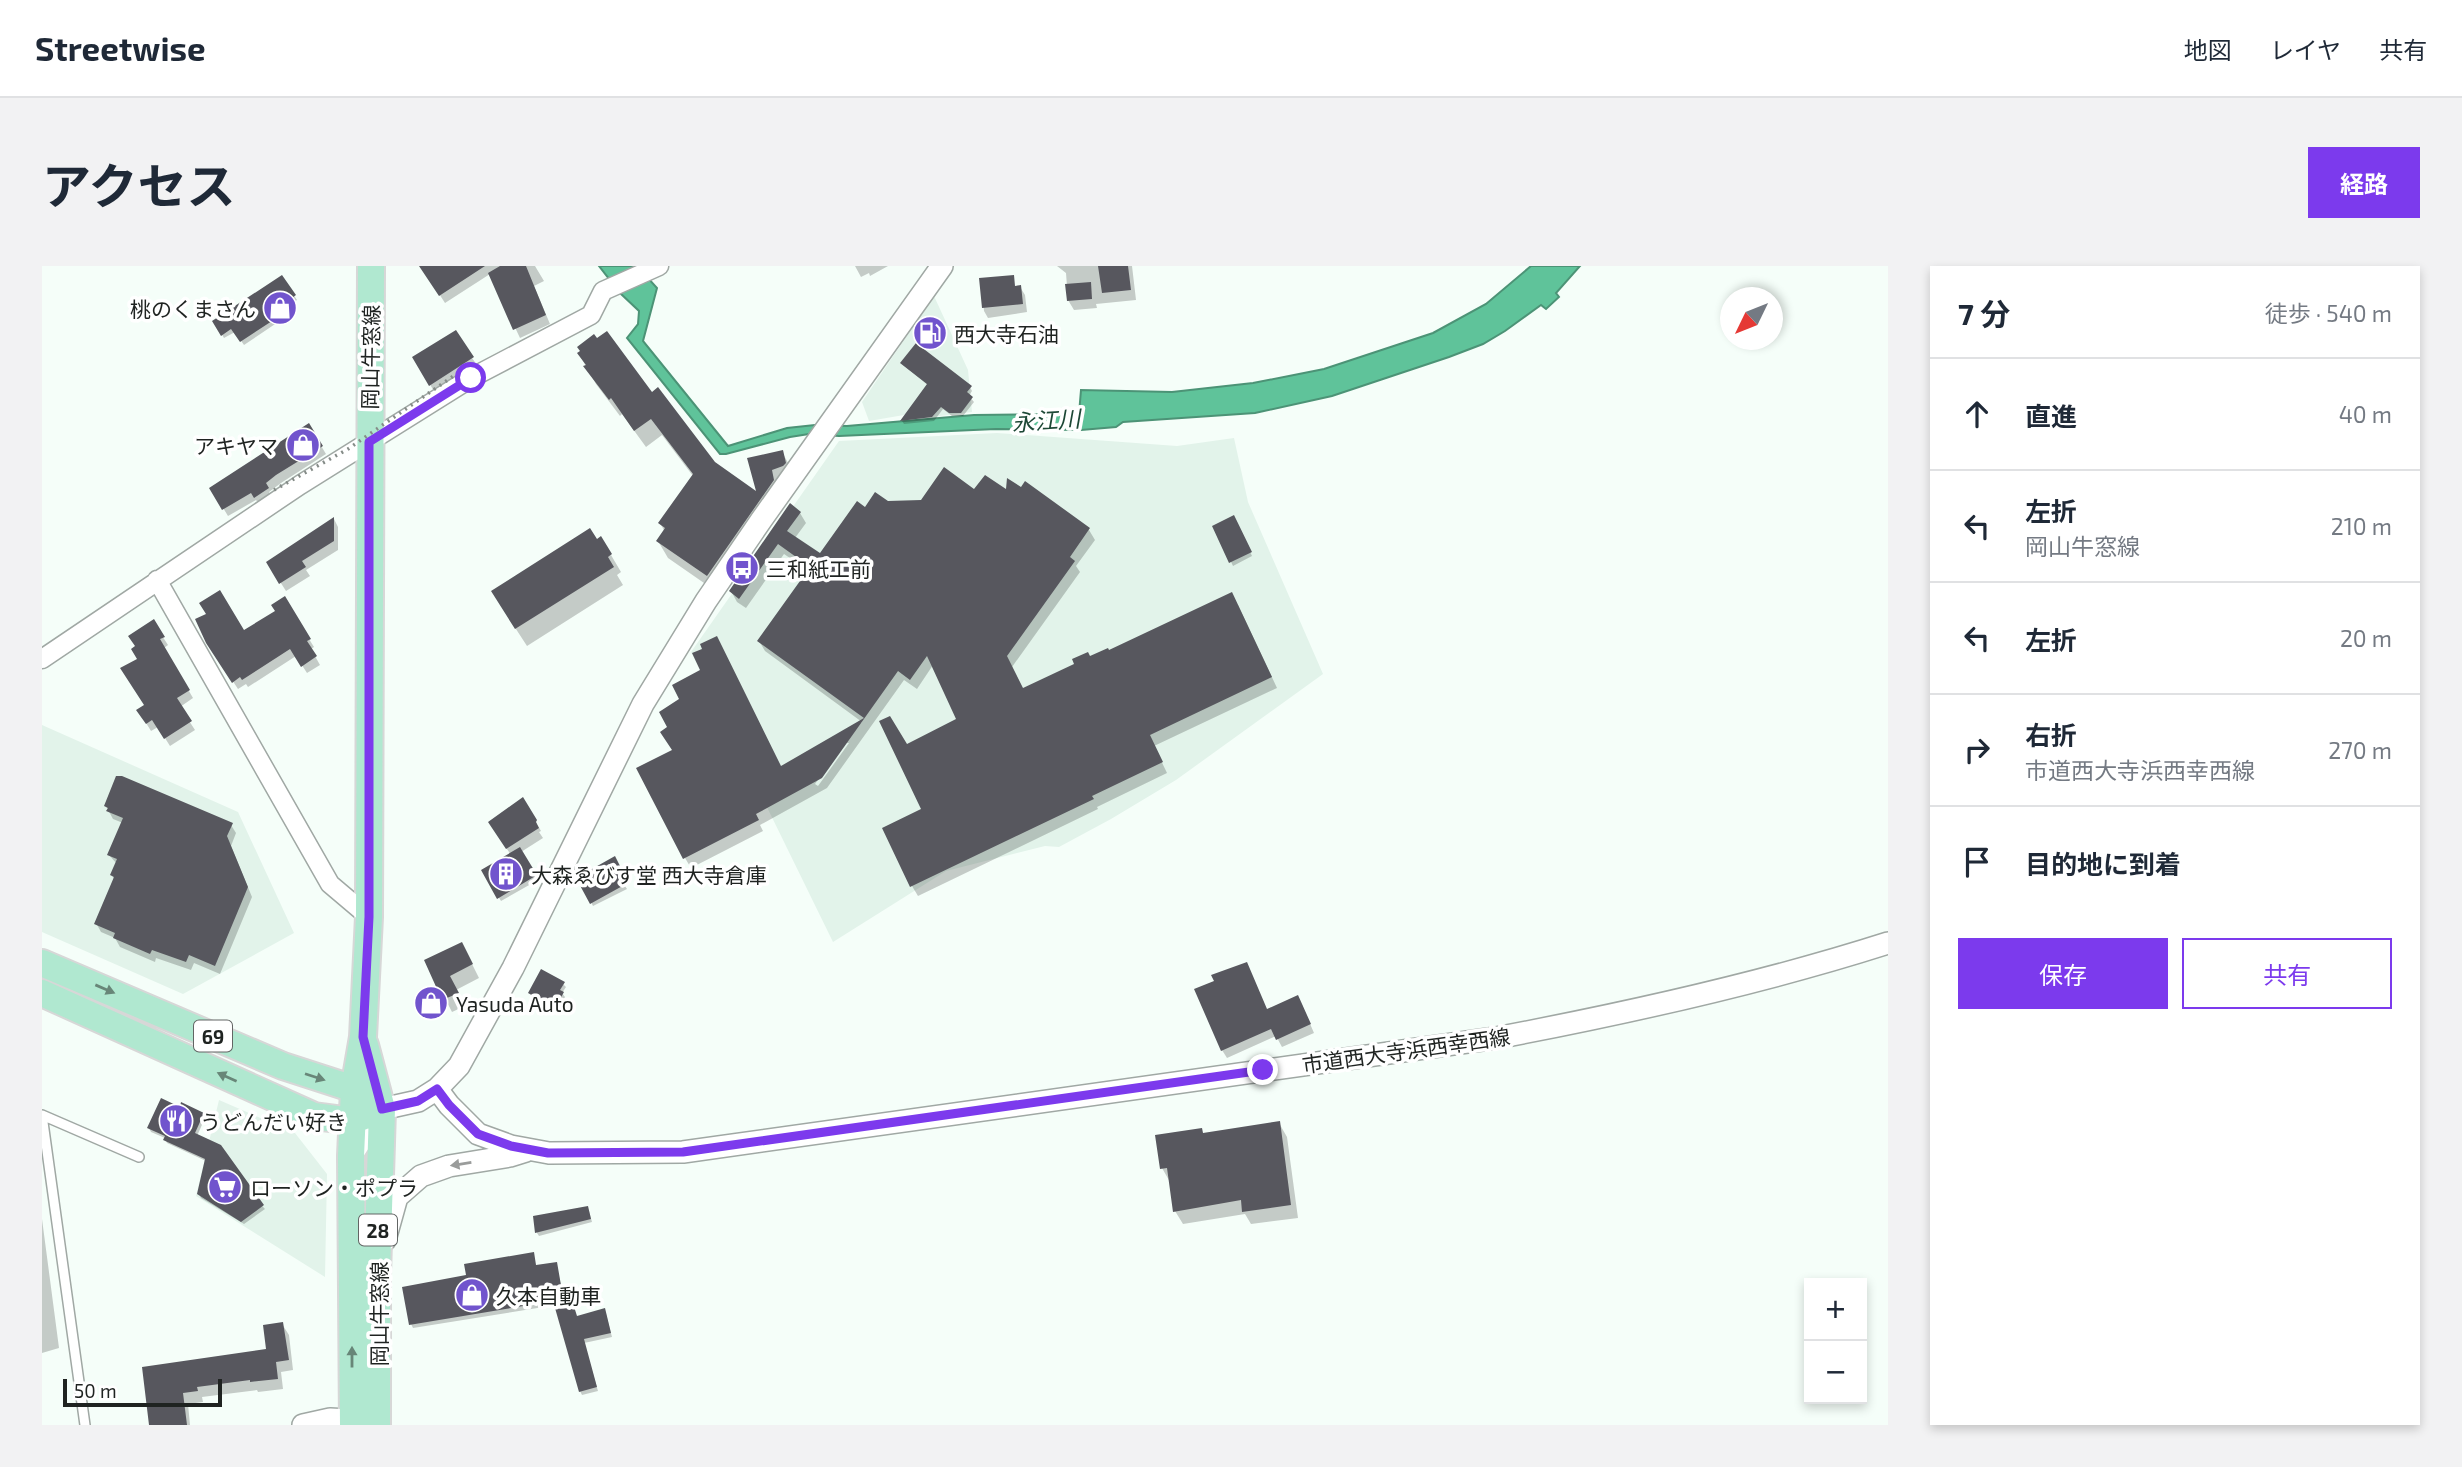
<!DOCTYPE html>
<html lang="ja">
<head>
<meta charset="utf-8">
<style>
  body { margin:0; font-family:"Exo 2","Noto Sans JP",sans-serif; background:#f2f2f3; color:#1f2937 }
  .controls { position:absolute; right:21px; bottom:21px; display:grid; overflow:hidden; border-radius:0px; box-shadow:0 4px 10px #0003 }
  .controls button { width:63px; height:63px; display:grid; place-items:center; padding:0; border:0; border-bottom:2px solid #e0e1e3; background:#fff; color:#1f2937; font:35px sans-serif }
  .compass { position:absolute; left:1678px; top:21px; width:63px; height:63px; border-radius:50%; background:#fff; box-shadow:0 4px 10px #0003; rotate:227deg }
  .scale { position:absolute; left:21px; bottom:18px; width:159px; box-sizing:border-box; padding-left:7px; border:4px solid #1f2321; border-top:0; font-size:19px; line-height:24px; white-space:nowrap; color:#1f2321; -webkit-text-stroke:5px #fff; paint-order:stroke }
  .stop { position:absolute; width:21px; height:21px; margin:-16px; border:5px solid #7c3aed; border-radius:50%; background:#fff }
  .stop.end { background:#7c3aed; border-color:#fff; box-shadow:0 2px 7px #0008 }
  .list { margin:0; padding:0; list-style:none }
  h2 { display:flex; justify-content:space-between; align-items:center; height:91px; margin:0; padding:0 28px; font-size:30px }
  h2 small { font-size:23px; font-weight:400; color:#747a83 }
  .list li { display:grid; grid-template-columns:46px 1fr auto; gap:21px; align-items:center; box-sizing:border-box; height:112px; padding:0 28px; border-top:2px solid #e0e1e3 }
  .list b { display:block; font-size:26px; white-space:nowrap }
  .list p { margin:0; font-size:23px; white-space:nowrap; color:#747a83 }
  .list em { font-size:23px; font-style:normal; color:#747a83 }
  .actions { display:flex; gap:14px; padding:21px 28px }
  .actions a { flex:1; padding:16px 0; border:2px solid #7c3aed; border-radius:0px; text-align:center; font-size:24px; color:#7c3aed }
  .actions .main { background:#7c3aed; color:#fff }
  .icon { flex:none; width:38px; height:38px; fill:none; stroke:currentColor; stroke-width:2; stroke-linecap:round; stroke-linejoin:round }
  .map { position:relative; flex:none; width:1846px; height:1159px; overflow:hidden; border-radius:0px }
  header { display:flex; align-items:center; gap:42px; box-sizing:border-box; height:98px; padding:0 35px; background:#fff; border-bottom:2px solid #e0e1e3 }
  header strong { font-size:33px }
  nav { display:flex; gap:38px; margin-inline-start:auto; font-size:24px }
  .intro { display:flex; align-items:center; justify-content:space-between; box-sizing:border-box; height:168px; padding:0 42px }
  h1 { margin:0; font-size:49px }
  .button { padding:18px 32px; border-radius:0px; background:#7c3aed; color:#fff; font-size:24px; font-weight:700 }
  main { display:flex; gap:42px; padding:0 42px }
  aside { flex:1; background:#fff; border-radius:0px; box-shadow:0 4px 10px #0003 }
  .map>svg:first-child { display:block }
  .built { fill:#e2f3ea }
  .water { fill:#5fc39a; stroke:#4c9376; stroke-width:2 }
  .shadow { fill:#0003; fill-rule:evenodd }
  .building { fill:#57575e }
  .lines { fill:none; stroke-linecap:round; stroke-linejoin:round }
  .service-casing { stroke:#a0a8a4; stroke-width:12 }
  .minor-casing { stroke:#a0a8a4; stroke-width:21 }
  .tertiary-casing { stroke:#a0a8a4; stroke-width:24 }
  .primary-casing { stroke:#d7d7d7; stroke-width:30 }
  .service { stroke:#fff; stroke-width:9 }
  .minor { stroke:#fff; stroke-width:18 }
  .tertiary { stroke:#fff; stroke-width:21 }
  .primary { stroke:#b0e8d0; stroke-width:26 }
  .path-bridge { stroke:#858c88; stroke-width:3.5; stroke-dasharray:2 5; stroke-linecap:butt }
  .oneway { fill:#688678 }
  .oneway2 { fill:#9a9c9b }
  .route { stroke:#7c3aed; stroke-width:9 }
  .labels { text-anchor:middle; dominant-baseline:central; stroke-width:7; stroke-linejoin:round; paint-order:stroke }
  .shield { fill:#fff; stroke:#626564; stroke-width:2 }
  .shield-label { font-size:19px; font-weight:bold; fill:#1f2321 }
  .poi-label { font-size:21px; fill:#1f2321; stroke:#fff; text-anchor:start }
  .street-label { font-size:21px; fill:#1f2321; stroke:#fff }
  .water-label { font-size:23px; font-style:italic; fill:#1d4836; stroke:#fff }
</style>
</head>
<body>
<header>
<strong>Streetwise</strong>
<nav><a>地図</a><a>レイヤ</a><a>共有</a></nav>
</header>
<div class="intro"><h1>アクセス</h1><a class="button">経路</a></div>
<main>
<div class="map">
<svg width="1846" height="1159" viewBox="0 0 1846 1159">
  <rect width="100%" height="100%" fill="#f5fef9"/>
  <path class="built" d="M 892,30 L 926,104 L 930,146 L 890,151 L 862,149 L 827,155 L 820,136 Z
    M 955,167 L 1135,180 L 1192,172 L 1206,236 L 1281,408 L 1134,514 L 1069,553 L 1017,581 L 1003,580 L 904,605 L 791,676 L 649,386 L 797,175 Z
    M 0,459 L 196,546 L 252,667 L 141,728 L 0,666 Z
    M 177,834 L 253,867 L 285,908 L 283,1011 L 154,930 Z"/>
  <path class="water" d="M 557,0 L 595,0 L 615,22 L 601,75 L 686,180 L 745,162 L 773,159 L 805,160 L 932,149 L 1037,148 L 1039,124 L 1130,126 L 1211,117 L 1282,103 L 1391,67 L 1444,38 L 1489,0 L 1538,0 L 1514,27 L 1517,31 L 1504,43 L 1499,39 L 1463,65 L 1441,78 L 1407,91 L 1290,130 L 1213,147 L 1081,156 L 1074,161 L 1039,164 L 954,163 L 797,170 L 767,168 L 748,171 L 684,188 L 678,188 L 585,72 L 596,58 L 597,45 L 578,27 Z"/>
  <path class="shadow" d="M 379,0 L 493,0 L 502,15 L 492,20 L 508,58 L 478,72 L 448,8 L 403,37 Z
    M 813,0 L 846,0 L 828,10 L 827,7 L 819,11 Z
    M 1015,0 L 1090,0 L 1094,34 L 1054,38 L 1055,42 L 1032,44 L 1026,34 L 1024,7 Z
    M 240,12 L 255,34 L 247,39 L 251,46 L 202,79 L 193,66 L 182,72 L 172,55 Z
    M 939,14 L 968,22 L 978,21 L 983,29 L 985,46 L 946,52 L 942,45 Z
    M 537,88 L 609,128 L 672,197 L 717,229 L 707,194 L 740,186 L 750,204 L 675,326 L 626,292 L 616,275 L 623,266 L 618,257 L 651,210 L 620,169 L 604,181 L 580,148 L 578,150 L 554,118 Z
    M 372,91 L 430,92 L 435,99 L 393,127 Z
    M 860,98 L 928,121 L 930,125 L 927,130 L 932,136 L 921,150 L 910,150 L 901,143 L 892,155 L 862,158 L 860,155 L 887,120 Z
    M 267,160 L 284,188 L 239,217 L 227,226 L 230,231 L 218,239 L 214,234 L 186,250 L 169,222 Z
    M 933,225 L 965,226 L 1047,264 L 1053,274 L 1034,300 L 1038,306 L 970,401 L 981,424 L 1048,392 L 1196,339 L 1235,422 L 1112,480 L 1125,507 L 1055,541 L 1056,543 L 876,630 L 870,620 L 881,544 L 864,480 L 916,454 L 891,399 L 875,423 L 862,414 L 785,522 L 718,559 L 721,565 L 649,602 L 643,592 L 739,502 L 820,456 L 723,385 L 717,375 L 767,305 L 742,288 L 704,342 L 695,336 L 689,325 L 758,247 L 764,257 L 753,272 L 778,290 L 824,243 L 845,237 L 880,236 ZM 802,477 L 807,477 L 776,520 L 773,518 Z
    M 1192,251 L 1210,290 L 1191,300 L 1172,261 Z
    M 292,253 L 296,261 L 296,284 L 264,304 L 268,310 L 244,325 L 226,297 Z
    M 569,289 L 579,306 L 575,309 L 581,319 L 485,380 L 461,343 Z
    M 242,333 L 272,381 L 269,383 L 278,399 L 265,407 L 254,390 L 206,421 L 204,418 L 196,423 L 171,385 L 235,346 Z
    M 111,356 L 126,379 L 122,382 L 151,432 L 138,441 L 153,464 L 128,480 L 116,461 L 109,465 L 101,452 L 104,440 L 97,393 Z
    M 481,534 L 499,565 L 497,566 L 501,572 L 479,586 L 496,614 L 459,635 L 441,605 L 469,589 L 453,565 Z
    M 64,540 L 189,559 L 194,567 L 189,580 L 210,631 L 178,708 L 152,697 L 149,704 L 114,692 L 113,696 L 78,681 L 73,672 L 59,666 L 54,657 L 72,613 L 70,609 L 75,598 L 67,589 L 81,557 L 71,553 Z
    M 572,592 L 586,618 L 583,620 L 585,623 L 551,640 L 537,613 Z
    M 427,692 L 437,712 L 414,724 L 423,740 L 410,746 L 384,695 Z
    M 521,718 L 524,721 L 520,727 L 523,731 L 516,745 L 490,730 L 488,727 Z
    M 1260,739 L 1272,767 L 1240,781 L 1234,770 L 1185,792 L 1180,784 L 1225,745 Z
    M 138,843 L 161,848 L 163,852 L 155,870 L 223,943 L 202,958 L 159,932 L 157,928 L 164,895 L 125,877 L 123,872 L 109,866 L 107,862 Z
    M 1237,857 L 1245,871 L 1256,952 L 1209,958 L 1203,948 L 1141,958 L 1133,945 L 1128,916 L 1120,902 L 1159,864 L 1162,869 Z
    M 547,945 L 550,956 L 497,970 L 495,967 L 493,952 Z
    M 0,953 L 17,1082 L 0,1087 Z
    M 491,988 L 494,1001 L 514,998 L 522,1032 L 535,1052 L 564,1048 L 570,1071 L 542,1077 L 556,1125 L 540,1129 L 538,1125 L 514,1039 L 371,1062 L 369,1058 L 426,1010 Z
    M 240,1058 L 247,1069 L 251,1104 L 239,1106 L 241,1123 L 216,1126 L 215,1124 L 160,1131 L 161,1136 L 146,1138 L 148,1159 L 109,1159 L 101,1102 L 226,1085 Z"/>
  <path class="building" d="M 377,0 L 443,0 L 397,30 Z
    M 458,0 L 484,0 L 504,49 L 471,64 L 446,7 Z
    M 1056,0 L 1086,0 L 1089,24 L 1060,27 Z
    M 240,9 L 254,29 L 247,34 L 250,42 L 198,76 L 189,63 L 179,70 L 170,55 Z
    M 972,9 L 973,20 L 979,19 L 981,38 L 940,42 L 937,12 Z
    M 1049,16 L 1050,33 L 1025,35 L 1023,18 Z
    M 414,64 L 432,91 L 387,120 L 370,91 Z
    M 565,65 L 610,126 L 616,121 L 673,196 L 714,225 L 705,192 L 741,184 L 744,197 L 741,200 L 730,204 L 732,214 L 665,310 L 614,275 L 623,262 L 616,257 L 651,208 L 609,153 L 592,165 L 569,132 L 567,134 L 541,100 L 544,99 L 535,87 L 538,85 L 535,81 L 552,68 L 555,72 Z
    M 874,77 L 930,120 L 925,126 L 931,131 L 919,147 L 907,147 L 899,141 L 890,151 L 858,155 L 885,118 L 858,97 Z
    M 267,157 L 281,180 L 234,209 L 224,217 L 227,222 L 212,232 L 209,227 L 180,244 L 167,222 Z
    M 902,201 L 932,223 L 943,209 L 964,223 L 965,212 L 979,221 L 983,215 L 1048,262 L 1028,291 L 1033,295 L 965,390 L 981,422 L 1032,398 L 1030,393 L 1046,386 L 1048,390 L 1066,382 L 1067,384 L 1190,326 L 1230,411 L 1108,469 L 1121,496 L 1050,530 L 1052,533 L 868,621 L 840,562 L 879,543 L 837,455 L 848,450 L 865,478 L 914,453 L 885,390 L 868,414 L 856,405 L 780,512 L 714,548 L 717,554 L 641,593 L 594,502 L 630,484 L 618,466 L 625,461 L 617,446 L 637,433 L 630,419 L 658,404 L 650,387 L 660,383 L 658,378 L 675,370 L 739,500 L 822,452 L 715,375 L 768,301 L 736,278 L 697,333 L 687,325 L 748,237 L 759,246 L 745,265 L 778,287 L 815,235 L 823,241 L 833,226 L 846,235 L 879,234 Z
    M 1192,249 L 1210,286 L 1187,297 L 1170,260 Z
    M 292,251 L 292,275 L 260,295 L 264,301 L 237,318 L 224,296 Z
    M 548,262 L 555,273 L 559,270 L 570,288 L 566,291 L 572,301 L 473,363 L 449,325 Z
    M 178,324 L 202,364 L 233,345 L 229,339 L 243,330 L 269,373 L 265,375 L 275,390 L 259,401 L 248,383 L 200,414 L 198,411 L 190,417 L 164,377 L 153,353 L 164,348 L 157,337 Z
    M 112,353 L 123,371 L 118,373 L 148,424 L 135,432 L 150,455 L 122,473 L 110,454 L 104,458 L 94,444 L 102,439 L 78,402 L 95,393 L 89,383 L 93,380 L 86,370 Z
    M 74,510 L 80,510 L 191,557 L 185,570 L 206,621 L 173,700 L 147,689 L 144,696 L 110,684 L 108,688 L 71,672 L 73,667 L 52,658 L 72,611 L 68,609 L 75,593 L 65,589 L 81,552 L 64,545 L 66,542 L 62,540 Z
    M 481,531 L 495,554 L 494,556 L 497,562 L 464,583 L 446,556 Z
    M 478,581 L 495,609 L 455,633 L 439,604 Z
    M 573,590 L 585,614 L 583,615 L 584,618 L 548,638 L 534,612 Z
    M 420,676 L 431,698 L 408,710 L 417,727 L 400,734 L 382,694 Z
    M 1205,696 L 1225,743 L 1256,729 L 1269,758 L 1234,774 L 1229,763 L 1179,785 L 1152,723 L 1172,715 L 1169,709 Z
    M 499,703 L 523,716 L 518,724 L 522,726 L 513,742 L 486,727 Z
    M 119,832 L 138,841 L 139,836 L 162,847 L 153,867 L 179,879 L 222,939 L 199,956 L 155,928 L 163,893 L 121,874 L 123,870 L 105,862 Z
    M 1238,855 L 1249,939 L 1200,946 L 1199,934 L 1131,946 L 1125,902 L 1118,903 L 1113,869 L 1160,862 L 1161,867 Z
    M 546,940 L 549,953 L 493,967 L 491,950 Z
    M 492,986 L 494,999 L 515,996 L 521,1031 L 528,1028 L 535,1050 L 563,1042 L 569,1067 L 542,1073 L 555,1121 L 537,1126 L 511,1035 L 367,1059 L 360,1021 L 424,1009 L 422,998 Z
    M 241,1056 L 247,1094 L 234,1096 L 236,1113 L 208,1116 L 208,1114 L 155,1121 L 156,1125 L 141,1127 L 145,1159 L 107,1159 L 100,1101 L 224,1083 L 221,1059 Z"/>
  <g class="lines">
    <g class="service-casing">
      <path id="service" d="M 0,849 L 43,1159
        M 0,849 L 97,891"/>
    </g>
    <g class="minor-casing">
      <path id="minor" d="M 115,314 L 288,618 L 327,651
        M 0,393 L 258,219 L 429,112 L 549,49 L 561,25 L 617,0"/>
    </g>
    <g class="tertiary-casing">
      <path id="tertiary" d="M 395,823 L 407,839 L 436,868 L 469,880 L 507,887 L 641,886 L 1454,772 C 1586,747 1718,718 1846,677
        M 309,890 L 340,843 L 376,835 L 395,823 L 417,800 L 471,702 L 601,438 L 664,335 L 720,253 L 900,0
        M 343,974 L 355,931 L 379,910 L 407,900 L 468,890 L 484,885
        M 261,1159 L 288,1153 L 324,1155"/>
    </g>
    <g class="primary-casing">
      <path id="primary" d="M 0,697 L 241,800 L 312,823 L 327,834
        M 0,727 L 272,850 L 310,855 L 325,849
        M 323,779 L 340,843 L 335,1009 L 335,1159
        M 311,1159 L 309,890 L 312,823 L 321,771 L 327,651 L 329,0"/>
    </g>
    <use href="#service" class="service"/>
    <use href="#minor" class="minor"/>
    <use href="#tertiary" class="tertiary"/>
    <use href="#primary" class="primary"/>
    <path class="path-bridge" d="M 232,224 L 306,183 L 423,102"/>
  </g>
  <defs><path id="oneway-solid" d="M-6-.8H1V-3.2L6.5 0L1 3.2V.8H-6Z" transform="scale(1.75)"/></defs>
  <g class="oneway">
    <use href="#oneway-solid" transform="translate(63 723) rotate(23)"/>
    <use href="#oneway-solid" transform="translate(185 811) rotate(-156)"/>
    <use href="#oneway-solid" transform="translate(273 811) rotate(18)"/>
    <use href="#oneway-solid" transform="translate(310 1091) rotate(-90)"/>
  </g>
  <use class="oneway2" href="#oneway-solid" transform="translate(419 898) rotate(171)"/>
  <g class="lines">
    <path class="route" d="M 429,112 L 327,176 L 327,651 L 321,771 L 340,843 L 376,835 L 395,823 L 407,839 L 436,868 L 469,880 L 506,887 L 641,886 L 1221,804"/>
  </g>
  <defs>
    <g id="shop-disc" transform="scale(1.75)"><circle r="9.5" fill="#7154cd" stroke="#fff"/><path d="M-5-2.5h2.3a2.7 3.5 0 0 1 5.4 0H5L5.5 6h-11ZM-1.5-2.5h3a1.5 2.3 0 0 0-3 0Z" fill="#fff"/></g>
    <g id="fuel-disc" transform="scale(1.75)"><circle r="9.5" fill="#7154cd" stroke="#fff"/><path d="M-5.5-6h7V0h2V4h1.3V-2.5L3-4.5l.8-.8L6-3V5H2.5V1h-1V6h-7ZM-4.2-4.7v3.2H.2V-4.7Z" fill="#fff"/></g>
    <g id="bus-disc" transform="scale(1.75)"><circle r="9.5" fill="#7154cd" stroke="#fff"/><path d="M-5-6H5V4H4V6H2V4H-2V6H-4V4H-5ZM-3.5-4V0h7V-4ZM-3.5 1.2v1.5H-2V1.2ZM2 1.2v1.5H3.5V1.2Z" fill="#fff"/></g>
    <g id="building-disc" transform="scale(1.75)"><circle r="9.5" fill="#7154cd" stroke="#fff"/><path d="M-4-6H4V6H1V3H-1V6H-4ZM-2.5-4.3h1.7v1.8h-1.7ZM.8-4.3h1.7v1.8H.8ZM-2.5-1h1.7V.8h-1.7ZM.8-1h1.7V.8H.8Z" fill="#fff"/></g>
    <g id="restaurant-disc" transform="scale(1.75)"><circle r="9.5" fill="#7154cd" stroke="#fff"/><path d="M-5-6h1v4h1v-4h1v4h1v-4h1v5L-1.5 .5V6h-2V.5L-5-1ZM5-6V6H3V1.5H1.5Q1.5-4 5-6Z" fill="#fff"/></g>
    <g id="supermarket-disc" transform="scale(1.75)"><circle r="9.5" fill="#7154cd" stroke="#fff"/><path d="M-6-5.5h2.5l.6 2H6L4.5 2H-2.5L-4.4-4H-6ZM-1.5 3.2a1.3 1.3 0 1 0 .1 0ZM3 3.2a1.3 1.3 0 1 0 .1 0Z" fill="#fff"/></g>
  </defs>
  <g fill-rule="evenodd">
    <use href="#shop-disc" x="238" y="42"/>
    <use href="#fuel-disc" x="888" y="67"/>
    <use href="#shop-disc" x="261" y="179"/>
    <use href="#bus-disc" x="700" y="302"/>
    <use href="#building-disc" x="464" y="608"/>
    <use href="#shop-disc" x="389" y="737"/>
    <use href="#restaurant-disc" x="134" y="855"/>
    <use href="#supermarket-disc" x="183" y="921"/>
    <use href="#shop-disc" x="430" y="1029"/>
  </g>
  <g class="labels">
    <g class="shield">
      <rect x="152" y="754.5" width="38" height="31" rx="5"/>
      <rect x="317" y="948.5" width="38" height="31" rx="5"/>
    </g>
    <g class="shield-label">
      <text x="171" y="770">69</text>
      <text x="336" y="964">28</text>
    </g>
    <g class="poi-label">
      <text x="214" y="42" text-anchor="end">桃のくまさん</text>
      <text x="912" y="67">西大寺石油</text>
      <text x="236" y="179" text-anchor="end">アキヤマ</text>
      <text x="724" y="302">三和紙工前</text>
      <text x="489" y="608">大森ゑびす堂 西大寺倉庫</text>
      <text x="414" y="737">Yasuda Auto</text>
      <text x="158" y="855">うどんだい好き</text>
      <text x="208" y="921">ローソン・ポプラ</text>
      <text x="454" y="1029">久本自動車</text>
    </g>
    <g class="street-label">
      <text transform="translate(328 91) rotate(-89)">岡山牛窓線</text>
      <text transform="translate(1364 784) rotate(-8)">市道西大寺浜西幸西線</text>
      <text transform="translate(336 1048) rotate(-90)">岡山牛窓線</text>
    </g>
    <g class="water-label">
      <text transform="translate(1004 154) rotate(-4)">永江川</text>
    </g>
  </g>
</svg>
<div class="controls">
<button>+</button>
<button>−</button>
</div>
<svg class="compass" viewBox="-18 -18 36 36"><path d="M0-13l5 13h-10z" fill="#e53935"/><path d="M0 13l5-13h-10z" fill="#747a83"/></svg>
<div class="scale">50 m</div>
<div class="stop" style="left:429px;top:112px"></div>
<div class="stop end" style="left:1221px;top:804px"></div>
</div>
<aside>
<h2>7 分<small>徒歩 · 540 m</small></h2>
<ul class="list">
<li><svg class="icon" aria-label="ahead" viewBox="0 0 24 24"><path d="M12 20V5M6 11l6-6 6 6"/></svg><div><b>直進</b></div><em>40 m</em></li>
<li><svg class="icon" aria-label="left" viewBox="0 0 24 24"><path d="M17 20v-9H6M10 6l-5 5 5 5"/></svg><div><b>左折</b><p>岡山牛窓線</p></div><em>210 m</em></li>
<li><svg class="icon" aria-label="left" viewBox="0 0 24 24"><path d="M17 20v-9H6M10 6l-5 5 5 5"/></svg><div><b>左折</b></div><em>20 m</em></li>
<li><svg class="icon" aria-label="right" viewBox="0 0 24 24"><path d="M7 20v-9h11M14 6l5 5-5 5"/></svg><div><b>右折</b><p>市道西大寺浜西幸西線</p></div><em>270 m</em></li>
<li><svg class="icon" aria-label="arrive" viewBox="0 0 24 24"><path d="M6 21V4h12l-3 4 3 4H6"/></svg><div><b>目的地に到着</b></div></li>
</ul>
<div class="actions"><a class="main">保存</a><a>共有</a></div>
</aside>
</main>
</body>
</html>
